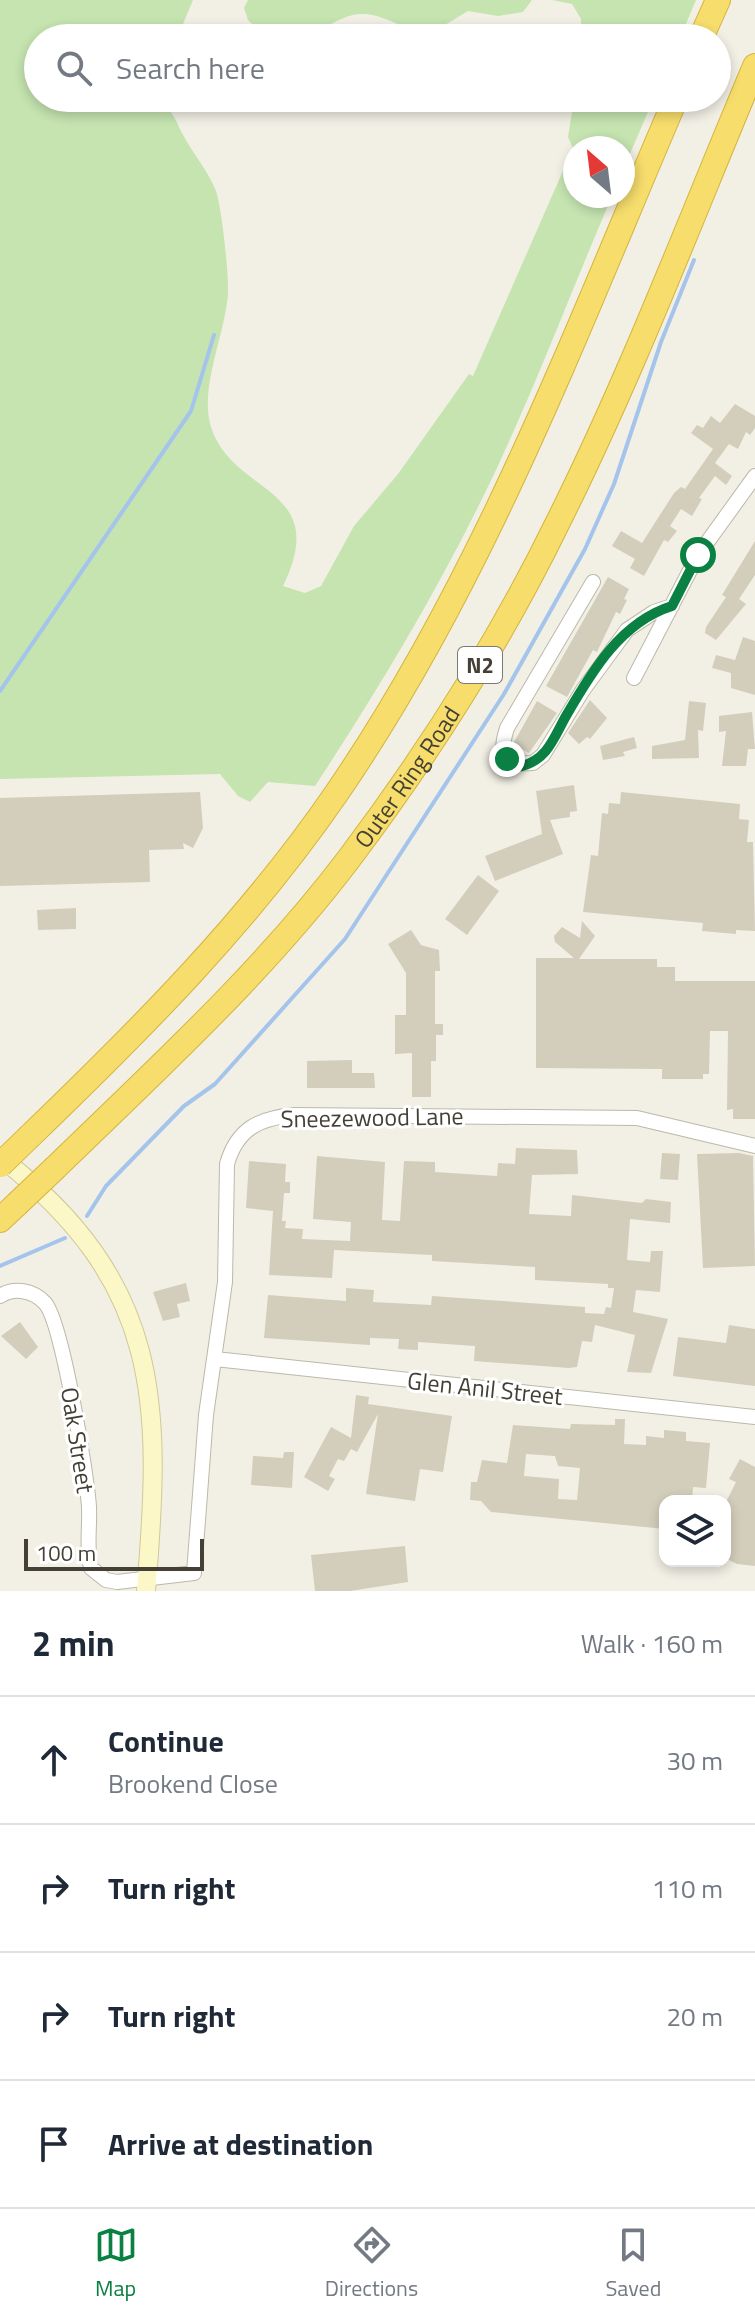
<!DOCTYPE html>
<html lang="en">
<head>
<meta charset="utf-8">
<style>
  body { margin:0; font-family:"Titillium Web",sans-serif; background:#f2f2f3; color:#1f2937 }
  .controls { position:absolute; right:24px; bottom:24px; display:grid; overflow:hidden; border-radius:16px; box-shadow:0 4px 12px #0003 }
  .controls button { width:72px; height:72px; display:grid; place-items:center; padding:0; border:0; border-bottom:2px solid #e0e1e3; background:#fff; color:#1f2937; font:40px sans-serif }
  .compass { position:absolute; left:563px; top:136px; width:72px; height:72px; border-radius:50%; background:#fff; box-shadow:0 4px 12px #0003; rotate:332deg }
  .scale { position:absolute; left:24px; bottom:20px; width:180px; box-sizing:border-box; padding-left:8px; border:4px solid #444035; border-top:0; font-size:22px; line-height:28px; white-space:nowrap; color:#444035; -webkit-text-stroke:6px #fff; paint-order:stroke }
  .stop { position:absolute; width:24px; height:24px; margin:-18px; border:6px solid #0b8043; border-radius:50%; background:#fff }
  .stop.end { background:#0b8043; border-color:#fff; box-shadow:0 2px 8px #0008 }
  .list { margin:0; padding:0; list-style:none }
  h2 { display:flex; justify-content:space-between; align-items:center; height:104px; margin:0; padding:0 32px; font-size:34px }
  h2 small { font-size:26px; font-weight:400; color:#747a83 }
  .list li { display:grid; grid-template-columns:52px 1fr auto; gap:24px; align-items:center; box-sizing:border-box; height:128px; padding:0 32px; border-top:2px solid #e0e1e3 }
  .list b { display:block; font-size:30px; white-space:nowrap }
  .list p { margin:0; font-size:26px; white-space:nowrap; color:#747a83 }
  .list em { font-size:26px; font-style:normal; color:#747a83 }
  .icon { flex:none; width:44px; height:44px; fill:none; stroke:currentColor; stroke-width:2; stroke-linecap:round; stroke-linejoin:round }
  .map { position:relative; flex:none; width:755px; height:1591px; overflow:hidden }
  .search { position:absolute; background:#fff; box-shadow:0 4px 12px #0003; left:24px; right:24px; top:24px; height:88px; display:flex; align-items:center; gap:20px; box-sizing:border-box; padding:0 28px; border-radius:44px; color:#747a83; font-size:30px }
  .sheet { height:616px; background:#fff }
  nav { display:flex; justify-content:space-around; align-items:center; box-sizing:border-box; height:112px; border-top:2px solid #e0e1e3; background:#fff; font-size:22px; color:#747a83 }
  nav a { display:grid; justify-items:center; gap:4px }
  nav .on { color:#0b8043 }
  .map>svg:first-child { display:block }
  .green { fill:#c5e4b0 }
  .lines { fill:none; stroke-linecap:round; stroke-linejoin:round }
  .stream { stroke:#a4c4ec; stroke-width:4 }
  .building { fill:#d3cdbb; fill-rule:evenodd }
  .street-casing { stroke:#bcb9a8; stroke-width:16 }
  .secondary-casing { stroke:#cfc997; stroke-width:20 }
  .highway-casing { stroke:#d4b43d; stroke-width:26 }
  .street { stroke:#fff; stroke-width:14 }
  .secondary { stroke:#fbf7c6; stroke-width:18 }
  .highway { stroke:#f6dd6c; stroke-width:24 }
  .highway-bridge-casing { stroke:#d4b43d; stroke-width:26; stroke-linecap:butt }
  .highway-bridge { stroke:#f6dd6c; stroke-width:24 }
  .route { stroke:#0b8043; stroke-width:10 }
  .labels { text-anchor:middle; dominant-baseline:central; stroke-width:6; stroke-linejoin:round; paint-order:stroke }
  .shield { fill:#fff; stroke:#7c7972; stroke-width:2 }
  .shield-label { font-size:22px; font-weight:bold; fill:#444035 }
  .street-label { font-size:24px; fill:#444035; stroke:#fff }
</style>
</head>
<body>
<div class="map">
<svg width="755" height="1591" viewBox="0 0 755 1591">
  <rect width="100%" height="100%" fill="#f2f0e5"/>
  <path class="green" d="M 0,0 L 193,0 L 183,24 L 164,30 L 161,38 L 38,38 L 38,98 L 168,98 L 175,110 L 171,113 C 176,118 178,126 182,133 C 192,153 208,170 216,191 C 222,209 229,275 228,294 C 225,335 199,388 211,427 C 233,496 332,486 283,586 L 305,593 L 321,586 L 354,526 L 398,474 L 469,374 L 473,376 L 573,148 L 568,137 L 572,112 L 550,98 L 654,98 L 623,170 L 623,148 L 575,148 L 575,196 L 612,196 C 573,287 538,380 496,470 C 444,580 382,684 315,786 L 268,782 L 250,802 L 238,796 L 220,774 L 0,779 Z
    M 248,0 L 532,0 L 523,12 L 498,16 L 468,11 L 427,36 C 367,13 366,0 308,38 L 265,37 L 248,20 L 244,8 Z
    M 552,0 L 696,0 L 680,38 L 570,38 L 581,28 L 581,19 L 572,4 Z"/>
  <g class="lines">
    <path class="stream" d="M 0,691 L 191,411 L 214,335
      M 87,1216 L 106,1186 L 184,1106 L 215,1084 L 345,939 L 504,694 L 585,549 L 614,484 L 661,342 L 694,260
      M 0,1266 L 65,1238"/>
  </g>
  <path class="building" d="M 735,404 L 755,416 L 755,428 L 750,435 L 746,432 L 738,449 L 729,444 L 715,463 L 732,476 L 726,485 L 715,476 L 699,498 L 702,499 L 692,516 L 681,509 L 670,526 L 677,531 L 668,542 L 664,540 L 644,576 L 630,568 L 635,559 L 612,546 L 621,531 L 642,543 L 674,493 L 681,487 L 685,489 L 713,449 L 691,433 L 697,425 L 703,428 L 711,416 L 720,423 Z
    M 755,541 L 755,575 L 739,599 L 746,604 L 716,640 L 705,633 L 706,627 L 726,597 L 722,595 Z
    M 608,577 L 629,589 L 624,599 L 627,600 L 620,614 L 616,612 L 597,652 L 593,650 L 567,697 L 546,686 Z
    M 743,637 L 755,641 L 755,695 L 731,688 L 731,673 L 712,668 L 716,655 L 735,660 Z
    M 590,700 L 607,718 L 590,739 L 587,737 L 579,744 L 568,733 Z
    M 537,701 L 557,713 L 529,753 L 513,744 Z
    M 689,701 L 706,703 L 703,731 L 698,730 L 699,758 L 652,759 L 652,746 L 685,740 Z
    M 752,712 L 755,749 L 748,749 L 746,766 L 722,766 L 726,731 L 719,732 L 719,716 Z
    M 634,737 L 637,748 L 623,752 L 625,756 L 603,760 L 600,746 Z
    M 574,785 L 577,811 L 570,812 L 570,817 L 550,820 L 563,854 L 495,881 L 485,856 L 542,834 L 536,791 Z
    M 200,792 L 203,828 L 193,848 L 183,843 L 184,849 L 149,850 L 150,882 L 0,886 L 0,798 Z
    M 621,792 L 740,804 L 739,819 L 749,820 L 747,842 L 753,842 L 755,931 L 736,930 L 736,934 L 702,931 L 703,923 L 583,912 L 591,855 L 598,856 L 602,813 L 608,814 L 609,803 L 620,804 Z
    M 478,875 L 499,891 L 467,935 L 445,919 Z
    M 76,908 L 76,929 L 38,930 L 37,910 Z
    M 582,921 L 595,936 L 579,959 L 657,959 L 657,967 L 675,967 L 675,981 L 755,981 L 755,1119 L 733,1119 L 733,1109 L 727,1110 L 728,1031 L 710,1031 L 709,1074 L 703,1074 L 703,1079 L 662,1079 L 662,1069 L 536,1068 L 536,958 L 574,958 L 555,942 L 554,936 L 562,927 L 580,938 Z
    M 411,930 L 421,945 L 439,950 L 440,971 L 435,971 L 435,1024 L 443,1024 L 443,1035 L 436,1035 L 436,1061 L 431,1061 L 431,1097 L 412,1097 L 412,1053 L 395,1054 L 395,1015 L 406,1015 L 406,973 L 388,944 Z
    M 352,1060 L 352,1073 L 374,1073 L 375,1088 L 307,1088 L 307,1061 Z
    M 516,1148 L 577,1150 L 578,1174 L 532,1175 L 529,1214 L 571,1216 L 572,1195 L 642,1203 L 646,1199 L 671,1202 L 670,1223 L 630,1219 L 627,1260 L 650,1262 L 651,1251 L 663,1251 L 660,1292 L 636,1290 L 633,1312 L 668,1319 L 651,1373 L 627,1372 L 635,1335 L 595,1325 L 592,1342 L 582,1341 L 577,1367 L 569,1368 L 474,1361 L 475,1346 L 418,1342 L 418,1350 L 398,1349 L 399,1339 L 370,1338 L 370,1345 L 264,1338 L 268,1295 L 346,1301 L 346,1288 L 374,1290 L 373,1302 L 431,1305 L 432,1296 L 585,1307 L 585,1313 L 604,1314 L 606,1307 L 611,1308 L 614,1288 L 608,1288 L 608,1284 L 535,1280 L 535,1267 L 432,1261 L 432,1255 L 334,1250 L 332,1278 L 269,1275 L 273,1211 L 246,1208 L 249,1161 L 286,1164 L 285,1182 L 290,1182 L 290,1193 L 284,1193 L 282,1221 L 286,1221 L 285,1228 L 303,1229 L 302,1239 L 350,1241 L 351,1222 L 313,1219 L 317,1156 L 385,1162 L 382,1220 L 400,1221 L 404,1161 L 435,1162 L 435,1172 L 497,1176 L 498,1163 L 515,1164 Z
    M 662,1153 L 680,1154 L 678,1180 L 660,1179 Z
    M 739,1153 L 753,1156 L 755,1266 L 703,1268 L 697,1154 Z
    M 186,1283 L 190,1301 L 177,1304 L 180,1317 L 163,1321 L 153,1292 Z
    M 20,1322 L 38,1347 L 26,1359 L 1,1336 Z
    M 729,1325 L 755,1329 L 755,1386 L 673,1376 L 678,1337 L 726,1343 Z
    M 356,1395 L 369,1397 L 368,1404 L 452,1416 L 443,1472 L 420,1469 L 415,1501 L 366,1494 L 378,1414 L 357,1452 L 351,1449 L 344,1461 L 338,1459 L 329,1476 L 335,1479 L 328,1491 L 304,1477 L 331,1427 L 351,1438 Z
    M 615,1419 L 625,1419 L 624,1444 L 646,1445 L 646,1436 L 664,1438 L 664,1430 L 686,1432 L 686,1441 L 710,1443 L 706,1488 L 693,1487 L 692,1501 L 665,1501 L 665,1529 L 491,1512 L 481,1501 L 470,1500 L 471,1482 L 477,1482 L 482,1460 L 507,1463 L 513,1425 L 570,1429 L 571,1424 L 615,1425 ZM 526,1454 L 555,1456 L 558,1466 L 580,1468 L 577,1500 L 558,1499 L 559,1479 L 524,1476 Z
    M 284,1452 L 294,1452 L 292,1488 L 251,1485 L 253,1456 L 283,1458 Z
    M 740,1459 L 755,1467 L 755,1566 L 737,1564 L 725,1558 L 725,1504 L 736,1482 L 729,1479 Z
    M 405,1546 L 408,1582 L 350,1591 L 315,1591 L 311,1555 Z"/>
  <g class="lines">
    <g class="street-casing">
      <path id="street" d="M 593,582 L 507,728 C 502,744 500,753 514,764 L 533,763 L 543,755 L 583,690 L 627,630 L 654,612 L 672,606
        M 634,678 L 698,555 L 755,476
        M 0,1296 C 14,1287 33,1290 45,1303 C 62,1322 87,1475 89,1507 C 90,1527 86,1548 91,1568 L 106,1580 L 117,1582 L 194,1573 L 206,1415 L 225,1282 L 227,1164 C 237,1129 259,1118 294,1115 L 637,1118 L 755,1146
        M 215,1359 L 755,1417"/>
    </g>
    <g class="secondary-casing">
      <path id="secondary" d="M 0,1157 C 162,1283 162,1402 146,1591"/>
    </g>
    <g class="highway-casing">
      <g id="highway">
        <path d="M 701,38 L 718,0"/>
        <path d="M 30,1136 C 141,1029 248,922 336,794 C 483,580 574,336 676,98"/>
        <path id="s1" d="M 56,1167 C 157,1069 263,972 348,860 C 428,754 500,641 558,522 C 632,374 691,218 755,66"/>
        <path d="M 0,1220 L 17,1204"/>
      </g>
    </g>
    <use href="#street" class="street"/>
    <use href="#secondary" class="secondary"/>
    <use href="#highway" class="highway"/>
    <g class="highway-bridge-casing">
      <path id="highway-bridge" d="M 0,1165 L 30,1136
        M 17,1204 L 56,1167"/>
    </g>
    <use href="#highway-bridge" class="highway-bridge"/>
  </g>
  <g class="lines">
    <path class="route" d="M 507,759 L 522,766 C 548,759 554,737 566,716 C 592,671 621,622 672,606 L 698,555"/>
  </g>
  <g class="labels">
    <rect class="shield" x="458" y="647" width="44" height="36" rx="6"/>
    <g class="shield-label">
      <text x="480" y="665">N2</text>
    </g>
    <g class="street-label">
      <text stroke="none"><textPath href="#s1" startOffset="526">Outer Ring Road</textPath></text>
      <text transform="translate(372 1117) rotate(-1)">Sneezewood Lane</text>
      <text transform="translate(485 1388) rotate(6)">Glen Anil Street</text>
      <text transform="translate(78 1440) rotate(81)">Oak Street</text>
    </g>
  </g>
</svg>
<div class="controls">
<button><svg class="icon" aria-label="layers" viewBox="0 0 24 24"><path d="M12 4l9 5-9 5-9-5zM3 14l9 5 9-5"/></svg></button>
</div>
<svg class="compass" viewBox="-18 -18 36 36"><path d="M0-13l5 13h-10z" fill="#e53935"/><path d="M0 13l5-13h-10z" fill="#747a83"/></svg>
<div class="scale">100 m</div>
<div class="stop" style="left:698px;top:555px"></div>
<div class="stop end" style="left:507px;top:759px"></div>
<div class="search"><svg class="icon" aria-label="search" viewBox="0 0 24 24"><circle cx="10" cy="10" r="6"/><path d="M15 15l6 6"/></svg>Search here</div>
</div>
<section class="sheet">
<h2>2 min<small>Walk · 160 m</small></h2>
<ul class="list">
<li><svg class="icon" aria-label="ahead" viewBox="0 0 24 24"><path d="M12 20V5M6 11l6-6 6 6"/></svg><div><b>Continue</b><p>Brookend Close</p></div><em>30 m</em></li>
<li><svg class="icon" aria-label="right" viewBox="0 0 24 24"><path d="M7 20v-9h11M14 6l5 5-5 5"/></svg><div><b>Turn right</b></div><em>110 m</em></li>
<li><svg class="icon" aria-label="right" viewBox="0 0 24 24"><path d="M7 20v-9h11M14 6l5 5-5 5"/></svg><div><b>Turn right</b></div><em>20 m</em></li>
<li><svg class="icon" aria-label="arrive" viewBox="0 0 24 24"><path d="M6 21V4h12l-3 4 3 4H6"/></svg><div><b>Arrive at destination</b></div></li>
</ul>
</section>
<nav>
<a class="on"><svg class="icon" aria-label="map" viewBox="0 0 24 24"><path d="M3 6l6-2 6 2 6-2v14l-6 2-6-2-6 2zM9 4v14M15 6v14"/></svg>Map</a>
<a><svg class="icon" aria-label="directions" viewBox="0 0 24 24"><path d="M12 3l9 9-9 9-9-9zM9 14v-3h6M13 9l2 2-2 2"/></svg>Directions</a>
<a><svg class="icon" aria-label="saved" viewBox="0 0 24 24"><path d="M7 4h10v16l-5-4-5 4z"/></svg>Saved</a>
</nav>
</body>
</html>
